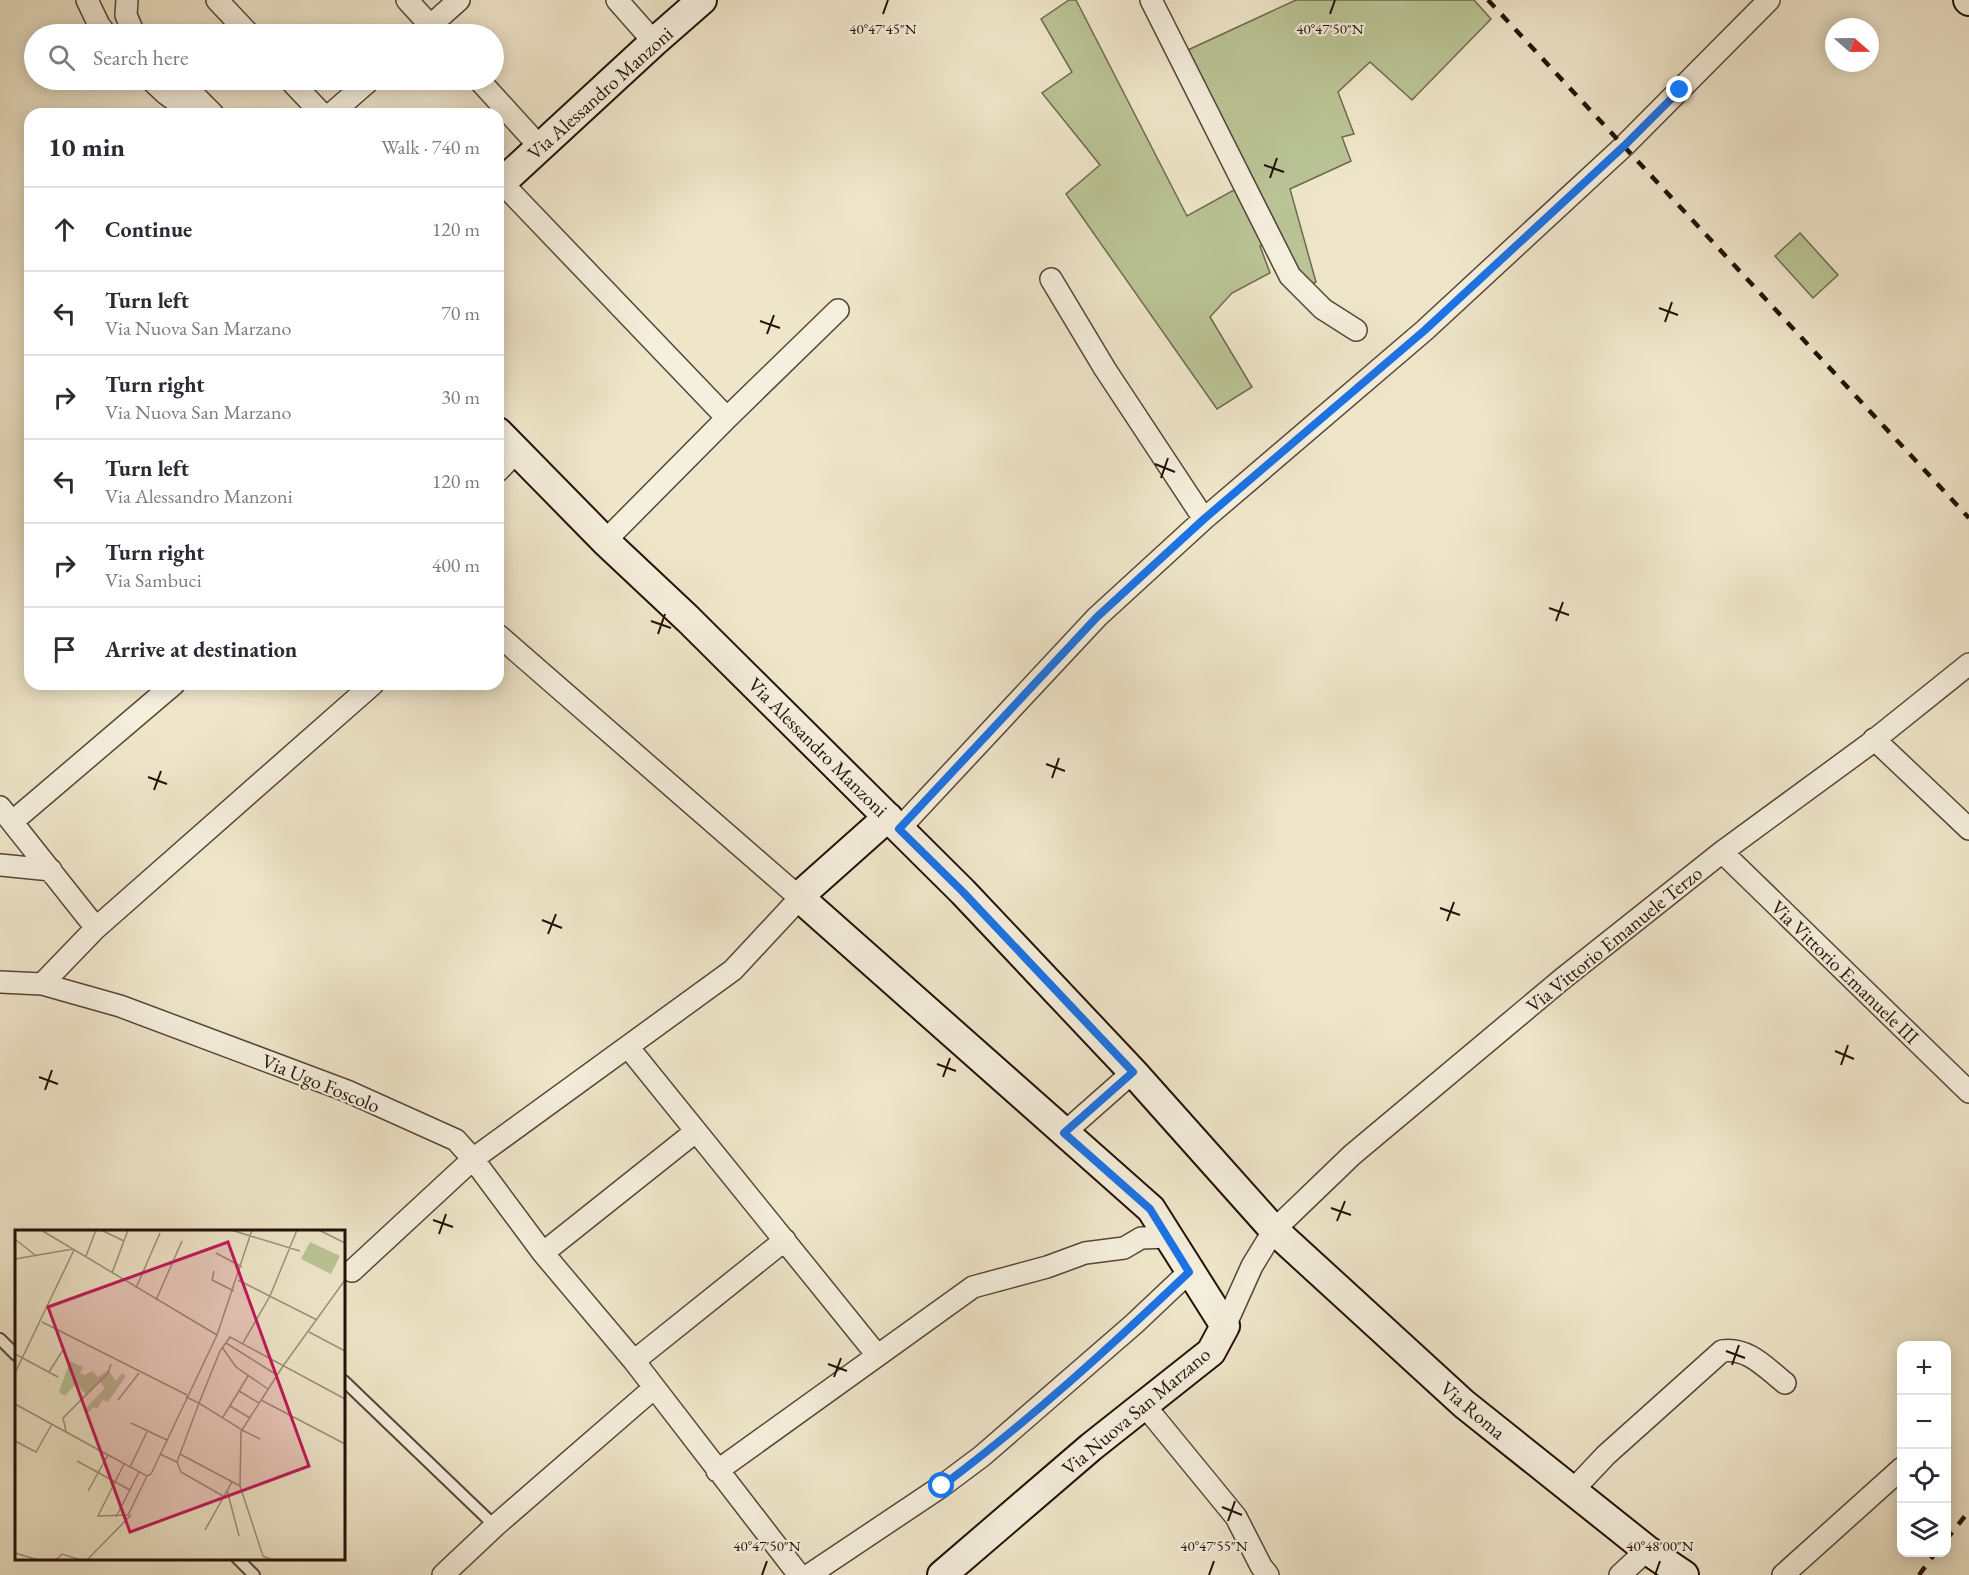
<!DOCTYPE html>
<html lang="en">
<head>
<meta charset="utf-8">
<style>
  body { margin:0; font-family:"EB Garamond",serif; background:#f2f2f3; color:#2b2b33 }
  .controls { position:absolute; right:18px; bottom:18px; display:grid; overflow:hidden; border-radius:12px; box-shadow:0 3px 15px #0003 }
  .controls button { width:54px; height:54px; display:grid; place-items:center; padding:0; border:0; border-bottom:2px solid #e1e1e2; background:#fff; color:#2b2b33; font:30px sans-serif }
  .compass { position:absolute; left:1825px; top:18px; width:54px; height:54px; border-radius:50%; background:#fff; box-shadow:0 3px 15px #0003; rotate:110deg }
  .stop { position:absolute; width:18px; height:18px; margin:-14px; border:4px solid #1a73e8; border-radius:50%; background:#fff }
  .stop.end { background:#1a73e8; border-color:#fff; box-shadow:0 2px 6px #0008 }
  .list { margin:0; padding:0; list-style:none }
  h2 { display:flex; justify-content:space-between; align-items:center; height:78px; margin:0; padding:0 24px; font-size:26px }
  h2 small { font-size:20px; font-weight:400; color:#7c7c81 }
  .list li { display:grid; grid-template-columns:39px 1fr auto; gap:18px; align-items:center; box-sizing:border-box; height:84px; padding:0 24px; border-top:2px solid #e1e1e2 }
  .list b { display:block; font-size:22px; white-space:nowrap }
  .list p { margin:0; font-size:20px; white-space:nowrap; color:#7c7c81 }
  .list em { font-size:20px; font-style:normal; color:#7c7c81 }
  .icon { flex:none; width:33px; height:33px; fill:none; stroke:currentColor; stroke-width:2; stroke-linecap:round; stroke-linejoin:round }
  .map { position:relative; flex:none; width:1969px; height:1575px; overflow:hidden }
  .search { position:absolute; background:#fff; box-shadow:0 3px 15px #0003; left:24px; top:24px; width:480px; height:66px; display:flex; align-items:center; gap:15px; box-sizing:border-box; padding:0 21px; border-radius:33px; color:#7c7c81; font-size:22px }
  .panel { position:absolute; background:#fff; box-shadow:0 3px 15px #0003; left:24px; top:108px; width:480px; height:582px; border-radius:18px }
  .map>svg:first-child { display:block }
  .green { fill:#bac496; stroke:#6e6a4e; stroke-width:1.5 }
  .lines { fill:none; stroke-linecap:round; stroke-linejoin:round }
  .lane-casing { stroke:#564638; stroke-width:14 }
  .street-casing { stroke:#564638; stroke-width:24 }
  .secondary-casing { stroke:#231107; stroke-width:32 }
  .lane { stroke:#f5efdd; stroke-width:10 }
  .street { stroke:#f5efdd; stroke-width:21 }
  .secondary { stroke:#f5efdd; stroke-width:28 }
  .rail { stroke:#231107; stroke-width:4.5; stroke-dasharray:10 10; stroke-linecap:butt }
  .route { stroke:#1a73e8; stroke-width:8 }
  .ticks { fill:none; stroke:#231107; stroke-width:2 }
  .labels { text-anchor:middle; dominant-baseline:central; stroke-width:4.5; stroke-linejoin:round; paint-order:stroke }
  .street-label { font-size:20px; fill:#231107; stroke:#f5efdd }
  .inset-road { fill:none; stroke:#9d917c; stroke-width:1.5 }
  .view { fill:#c2185b; fill-opacity:0.15; stroke:#c2185b; stroke-width:3 }
  .inset-edge { fill:none; stroke:#231107; stroke-width:3 }
  .ticks-label { font-size:15px; text-anchor:middle; fill:#231107; stroke:#f5efdd; stroke-width:4.5; stroke-linejoin:round; paint-order:stroke }
</style>
</head>
<body>
<div class="map">
<svg width="1969" height="1575" viewBox="0 0 1969 1575">
  <rect width="100%" height="100%" fill="#efe6ca"/>
  <filter id="stains"><feTurbulence type="fractalNoise" baseFrequency=".00333" numOctaves="4"/><feColorMatrix values="0 0 0 0 .2 0 0 0 0 .09 0 0 0 0 .02 0 0 0 .5 -.17"/></filter>
  <radialGradient id="worn" r=".72"><stop offset=".6" stop-color="#630" stop-opacity="0"/><stop offset="1" stop-color="#630" stop-opacity=".3"/></radialGradient>
  <path class="green" d="M 1069,0 L 1076,0 L 1187,216 L 1245,184 L 1188,50 L 1296,0 L 1474,0 L 1491,19 L 1412,100 L 1370,62 L 1338,92 L 1354,134 L 1342,137 L 1351,161 L 1290,189 L 1316,282 L 1301,288 L 1278,243 L 1260,246 L 1270,273 L 1232,293 L 1210,317 L 1252,387 L 1217,409 L 1066,194 L 1100,165 L 1042,93 L 1072,72 L 1041,19 Z
    M 1800,233 L 1838,275 L 1813,298 L 1775,256 Z"/>
  <g class="lines">
    <g class="lane-casing">
      <path id="lane" d="M 0,1339 L 16,1355
        M 344,1381 L 495,1526
        M 237,1558 L 254,1575"/>
    </g>
    <g class="street-casing">
      <path id="street" d="M 87,0 L 99,25 L 106,34
        M 127,0 L 126,15 L 134,34
        M 217,0 L 249,34
        M 407,0 L 438,34
        M 617,0 L 654,42
        M 1151,0 L 1290,276 L 1323,309 L 1356,330
        M 421,34 L 459,0
        M 151,80 L 166,94 L 194,114
        M 179,80 L 213,114
        M 290,80 L 322,114
        M 479,80 L 540,147
        M 331,114 L 370,80
        M 502,183 L 727,418
        M 1051,279 L 1105,369 L 1204,519
        M 498,471 L 517,451
        M 605,541 L 727,418 L 838,310
        M 498,635 L 800,898 L 733,970 L 473,1159 L 543,1253 L 634,1361 L 799,1575
        M 1874,739 L 1969,829
        M 0,807 L 96,928
        M 12,822 L 174,684
        M 899,829 L 1097,617 L 1204,519 L 1425,330 L 1624,146 L 1769,0
        M 1722,852 L 1969,1092
        M 0,865 L 51,870
        M 0,982 L 42,984 L 120,1006 L 347,1091 L 456,1140 L 473,1159 L 352,1271
        M 42,984 L 96,928 L 373,684
        M 628,1047 L 877,1355
        M 1064,1133 L 1133,1072
        M 543,1253 L 695,1132
        M 1225,1326 L 1252,1266 L 1274,1230 L 1352,1155 L 1561,980 L 1722,852 L 1868,745 L 1969,664
        M 634,1361 L 785,1240
        M 1145,1406 L 1236,1517 L 1261,1566 L 1268,1575
        M 717,1471 L 973,1287 L 1047,1267 L 1085,1253 L 1124,1248 L 1141,1238 L 1168,1237
        M 1573,1490 L 1606,1455 L 1722,1351 C 1748,1347 1766,1368 1785,1383
        M 443,1575 L 495,1526 L 654,1388
        M 809,1575 L 942,1486 L 982,1456 L 1134,1324 L 1189,1272
        M 1620,1575 L 1647,1550
        M 1783,1575 L 1902,1468"/>
    </g>
    <g class="secondary-casing">
      <path id="secondary" d="M 1968,0 L 1969,1
        M 498,186 L 654,42 L 702,0
        M 498,432 L 605,541 L 688,619 L 963,892 L 1133,1072 L 1274,1230 L 1464,1404 L 1647,1550 L 1684,1575
        M 888,817 L 805,891 L 800,898 L 1151,1209 L 1225,1326 L 1211,1352 L 1091,1447 L 942,1575"/>
    </g>
    <use href="#lane" class="lane"/>
    <use href="#street" class="street"/>
    <use href="#secondary" class="secondary"/>
    <path class="rail" d="M 1488,0 L 1969,518
      M 1946,1540 L 1969,1511
      M 1919,1575 L 1936,1552"/>
  </g>
  <g class="lines">
    <path class="route" d="M 942,1486 C 1029,1421 1110,1347 1189,1272 L 1150,1209 L 1064,1133 L 1133,1072 L 963,892 L 899,829 L 1097,617 L 1204,519 L 1425,330 L 1624,146 L 1680,90"/>
  </g>
  <path class="ticks" d="M 883,14 L 888,0M 1330,14 L 1335,0M 1264,165 L 1284,172M 1270,178 L 1277,158M 1659,308 L 1678,315M 760,321 L 780,328M 1665,322 L 1672,302M 767,334 L 774,315M 1155,464 L 1175,472M 1161,478 L 1168,458M 1549,608 L 1569,615M 651,621 L 671,628M 1556,621 L 1563,602M 658,634 L 665,614M 1046,764 L 1065,771M 148,777 L 167,784M 1052,778 L 1059,758M 154,790 L 161,771M 1440,908 L 1460,915M 542,920 L 562,928M 1447,921 L 1454,902M 548,934 L 556,914M 1835,1051 L 1854,1059M 937,1064 L 956,1071M 1841,1065 L 1848,1045M 39,1077 L 58,1084M 943,1077 L 950,1058M 45,1090 L 52,1070M 1331,1208 L 1351,1215M 433,1220 L 453,1227M 1337,1221 L 1345,1201M 439,1234 L 446,1214M 1726,1351 L 1745,1358M 828,1364 L 847,1371M 1732,1365 L 1739,1345M 834,1377 L 841,1358M 1222,1507 L 1242,1515M 1228,1521 L 1235,1501M 762,1575 L 767,1561M 1209,1575 L 1214,1561M 1655,1575 L 1660,1561"/>
  <g class="labels">
    <g class="street-label">
      <text transform="translate(600 93) rotate(-42)">Via Alessandro Manzoni</text>
      <text transform="translate(818 747) rotate(45)">Via Alessandro Manzoni</text>
      <text transform="translate(1614 939) rotate(-39)">Via Vittorio Emanuele Terzo</text>
      <text transform="translate(1845 972) rotate(44)">Via Vittorio Emanuele III</text>
      <text transform="translate(321 1083) rotate(22)">Via Ugo Foscolo</text>
      <text transform="translate(1473 1410) rotate(40)">Via Roma</text>
      <text transform="translate(1136 1411) rotate(-40)">Via Nuova San Marzano</text>
    </g>
  </g>
  <g transform="translate(15 1230)">
    <rect width="330" height="330" fill="#efe6ca"/>
    <path d="M 295,12 L 325,26 L 316,44 L 286,29 ZM 55,131 L 68,137 L 65,143 L 70,145 L 77,141 L 83,147 L 93,140 L 101,151 L 107,143 L 111,146 L 93,172 L 88,170 L 82,179 L 79,177 L 74,182 L 70,179 L 90,158 L 85,152 L 71,164 L 61,154 L 50,166 L 44,162 Z" fill="#bac496"/>
    <path class="inset-road" d="M 26,0 L 202,105M 86,0 L 109,11M 216,0 L 285,21M 304,0 L 330,13M 1,10 L 20,25M 201,23 L 227,37M 71,26 L 81,0M 0,29 L 58,19M 199,41 L 197,50 L 219,61M 97,43 L 113,0M 223,50 L 302,90M 121,58 L 145,3M 141,70 L 167,11M 27,92 L 172,165M 294,102 L 330,121M 211,113 L 262,145M 228,113 L 255,66 L 282,0M 207,117 L 221,137 L 253,159M 0,124 L 43,147M 268,136 L 330,50M 34,142 L 48,120M 0,143 L 59,20M 224,161 L 244,173M 171,167 L 184,173 L 205,121 L 215,107 L 330,169M 103,170 L 124,143M 246,170 L 330,214M 0,174 L 93,225 L 132,246 L 136,244 L 202,105 L 237,0M 215,176 L 235,188M 208,187 L 233,146M 116,193 L 152,210M 51,201 L 48,188 L 93,143 L 96,134M 245,209 L 227,200 L 226,202 L 225,256 L 248,326 L 257,330M 0,211 L 21,222 L 37,194M 145,224 L 162,232M 165,224 L 225,256M 62,231 L 115,260M 109,234 L 83,286 L 113,285 L 132,246M 115,237 L 132,202M 212,260 L 224,306M 73,261 L 93,225M 208,266 L 166,242 L 162,232 L 184,173 L 227,200 L 268,136M 101,287 L 124,242M 190,300 L 217,252M 0,323 L 23,330M 41,330 L 47,324 L 66,330M 72,330 L 116,285"/>
    <path class="view" d="M 213,12 L 294,236 L 115,302 L 33,77 Z"/>
    <rect width="330" height="330" class="inset-edge"/>
  </g>
  <g class="ticks-label">
    <text x="883" y="34">40°47'45"N</text>
    <text x="1330" y="34">40°47'50"N</text>
    <text x="767" y="1551">40°47'50"N</text>
    <text x="1214" y="1551">40°47'55"N</text>
    <text x="1660" y="1551">40°48'00"N</text>
  </g>
  <rect width="100%" height="100%" filter="url(#stains)"/>
  <rect width="100%" height="100%" fill="url(#worn)"/>
</svg>
<div class="controls">
<button>+</button>
<button>−</button>
<button><svg class="icon" aria-label="locate" viewBox="0 0 24 24"><circle cx="12" cy="12" r="6"/><path d="M12 2v4M12 18v4M2 12h4M18 12h4"/></svg></button>
<button><svg class="icon" aria-label="layers" viewBox="0 0 24 24"><path d="M12 4l9 5-9 5-9-5zM3 14l9 5 9-5"/></svg></button>
</div>
<svg class="compass" viewBox="-18 -18 36 36"><path d="M0-13l5 13h-10z" fill="#e53935"/><path d="M0 13l5-13h-10z" fill="#7c7c81"/></svg>
<div class="stop" style="left:942px;top:1486px"></div>
<div class="stop end" style="left:1680px;top:90px"></div>
<div class="search"><svg class="icon" aria-label="search" viewBox="0 0 24 24"><circle cx="10" cy="10" r="6"/><path d="M15 15l6 6"/></svg>Search here</div>
<section class="panel">
<h2>10 min<small>Walk · 740 m</small></h2>
<ul class="list">
<li><svg class="icon" aria-label="ahead" viewBox="0 0 24 24"><path d="M12 20V5M6 11l6-6 6 6"/></svg><div><b>Continue</b></div><em>120 m</em></li>
<li><svg class="icon" aria-label="left" viewBox="0 0 24 24"><path d="M17 20v-9H6M10 6l-5 5 5 5"/></svg><div><b>Turn left</b><p>Via Nuova San Marzano</p></div><em>70 m</em></li>
<li><svg class="icon" aria-label="right" viewBox="0 0 24 24"><path d="M7 20v-9h11M14 6l5 5-5 5"/></svg><div><b>Turn right</b><p>Via Nuova San Marzano</p></div><em>30 m</em></li>
<li><svg class="icon" aria-label="left" viewBox="0 0 24 24"><path d="M17 20v-9H6M10 6l-5 5 5 5"/></svg><div><b>Turn left</b><p>Via Alessandro Manzoni</p></div><em>120 m</em></li>
<li><svg class="icon" aria-label="right" viewBox="0 0 24 24"><path d="M7 20v-9h11M14 6l5 5-5 5"/></svg><div><b>Turn right</b><p>Via Sambuci</p></div><em>400 m</em></li>
<li><svg class="icon" aria-label="arrive" viewBox="0 0 24 24"><path d="M6 21V4h12l-3 4 3 4H6"/></svg><div><b>Arrive at destination</b></div></li>
</ul>
</section>
</div>
</body>
</html>
